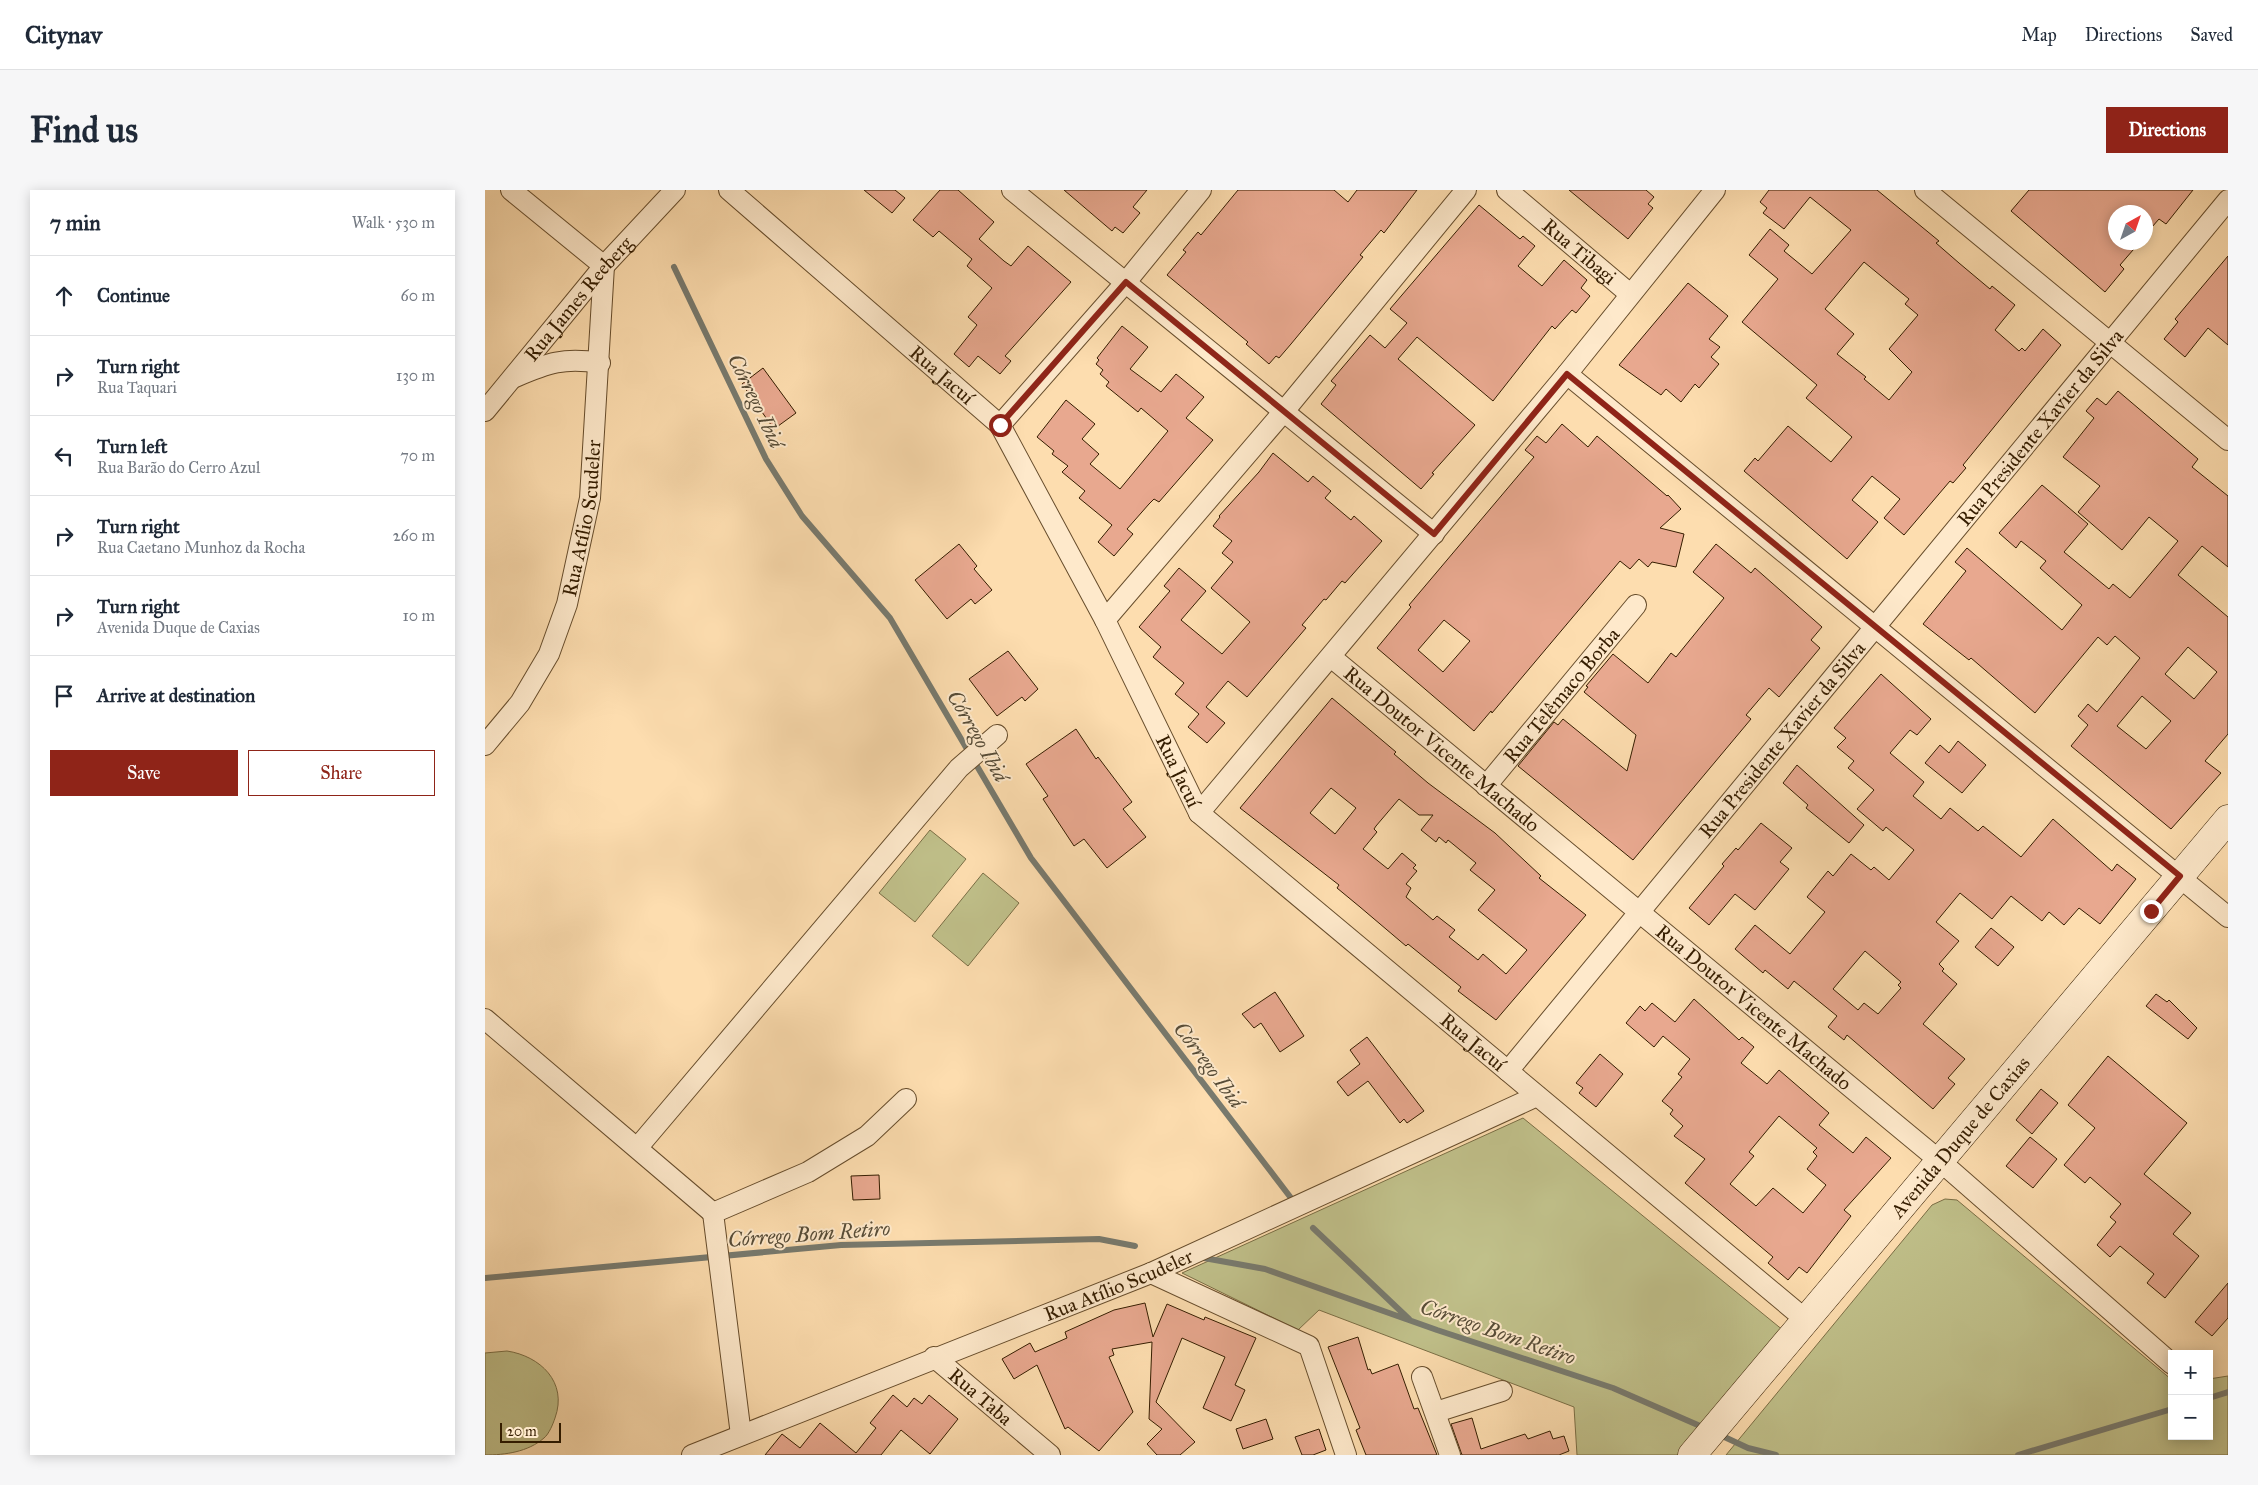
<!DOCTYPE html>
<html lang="en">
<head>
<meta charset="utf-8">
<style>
  body { margin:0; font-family:"IM FELL Great Primer",serif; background:#f6f6f7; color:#1f2937 }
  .controls { position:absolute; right:15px; bottom:15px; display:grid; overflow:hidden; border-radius:0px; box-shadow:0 2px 12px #0003 }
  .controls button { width:45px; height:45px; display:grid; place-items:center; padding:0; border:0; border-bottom:1px solid #e0e1e3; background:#fff; color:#1f2937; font:25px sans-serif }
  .compass { position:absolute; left:1623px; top:15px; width:45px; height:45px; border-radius:50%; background:#fff; box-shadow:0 2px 12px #0003; rotate:40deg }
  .scale { position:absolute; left:15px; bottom:12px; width:61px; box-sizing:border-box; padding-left:5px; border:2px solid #351d00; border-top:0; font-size:14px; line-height:18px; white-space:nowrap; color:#351d00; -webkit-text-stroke:4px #fee9cb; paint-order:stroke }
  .stop { position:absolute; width:15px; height:15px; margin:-11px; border:4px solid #8f2418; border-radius:50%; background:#fff }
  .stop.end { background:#8f2418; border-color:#fff; box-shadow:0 1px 5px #0008 }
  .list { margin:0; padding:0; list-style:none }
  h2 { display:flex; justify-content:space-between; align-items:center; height:65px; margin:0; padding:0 20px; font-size:21px }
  h2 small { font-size:16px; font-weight:400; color:#747a83 }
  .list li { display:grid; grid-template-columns:32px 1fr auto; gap:15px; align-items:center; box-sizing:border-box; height:80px; padding:0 20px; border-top:1px solid #e0e1e3 }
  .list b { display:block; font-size:19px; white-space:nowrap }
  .list p { margin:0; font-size:16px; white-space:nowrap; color:#747a83 }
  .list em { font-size:16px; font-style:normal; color:#747a83 }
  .actions { display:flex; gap:10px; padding:15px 20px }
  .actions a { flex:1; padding:11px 0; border:1px solid #8f2418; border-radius:0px; text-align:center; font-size:18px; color:#8f2418 }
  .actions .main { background:#8f2418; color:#fff }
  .icon { flex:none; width:28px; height:28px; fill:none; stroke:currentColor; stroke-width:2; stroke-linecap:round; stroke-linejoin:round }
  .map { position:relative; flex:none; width:1743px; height:1265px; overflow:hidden; border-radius:0px }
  header { display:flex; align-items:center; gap:30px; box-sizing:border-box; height:70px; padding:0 25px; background:#fff; border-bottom:1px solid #e0e1e3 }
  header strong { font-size:24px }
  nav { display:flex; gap:28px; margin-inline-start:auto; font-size:18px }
  .intro { display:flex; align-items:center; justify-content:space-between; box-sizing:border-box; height:120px; padding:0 30px }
  h1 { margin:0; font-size:35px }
  .button { padding:12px 22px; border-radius:0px; background:#8f2418; color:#fff; font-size:18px; font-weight:700 }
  main { display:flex; gap:30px; padding:0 30px }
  aside { flex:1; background:#fff; border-radius:0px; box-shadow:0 2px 12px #0003 }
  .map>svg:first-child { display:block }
  .green { fill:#c0c08a; stroke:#7a6e45 }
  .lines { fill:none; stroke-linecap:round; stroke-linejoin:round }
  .stream { stroke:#787a6e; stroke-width:6 }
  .building { fill:#e8a88f; stroke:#351d00; fill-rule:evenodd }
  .street-casing { stroke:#674d2c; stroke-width:22 }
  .secondary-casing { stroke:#351d00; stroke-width:29 }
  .street { stroke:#fee9cb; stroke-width:20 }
  .secondary { stroke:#fee9cb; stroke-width:28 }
  .route { stroke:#8f2418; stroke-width:6 }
  .labels { text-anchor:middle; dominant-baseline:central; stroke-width:4; stroke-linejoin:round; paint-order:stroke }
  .street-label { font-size:20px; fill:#351d00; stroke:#fee9cb }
  .water-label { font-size:21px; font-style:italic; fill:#574c37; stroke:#fee9cb }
</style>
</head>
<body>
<header>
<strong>Citynav</strong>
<nav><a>Map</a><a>Directions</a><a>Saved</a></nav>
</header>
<div class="intro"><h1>Find us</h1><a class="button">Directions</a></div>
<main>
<aside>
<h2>7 min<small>Walk · 530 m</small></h2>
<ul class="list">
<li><svg class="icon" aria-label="ahead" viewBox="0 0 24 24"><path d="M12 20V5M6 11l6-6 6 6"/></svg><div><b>Continue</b></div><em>60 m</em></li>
<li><svg class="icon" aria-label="right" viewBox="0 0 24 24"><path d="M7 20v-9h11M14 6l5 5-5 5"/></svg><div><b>Turn right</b><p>Rua Taquari</p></div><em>130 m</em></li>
<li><svg class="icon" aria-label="left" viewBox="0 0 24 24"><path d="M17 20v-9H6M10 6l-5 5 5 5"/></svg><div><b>Turn left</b><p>Rua Barão do Cerro Azul</p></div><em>70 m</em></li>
<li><svg class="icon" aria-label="right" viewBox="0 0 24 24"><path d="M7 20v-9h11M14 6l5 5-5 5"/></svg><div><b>Turn right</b><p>Rua Caetano Munhoz da Rocha</p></div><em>260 m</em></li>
<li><svg class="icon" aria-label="right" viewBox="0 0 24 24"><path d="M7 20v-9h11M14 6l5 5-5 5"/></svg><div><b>Turn right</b><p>Avenida Duque de Caxias</p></div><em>10 m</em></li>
<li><svg class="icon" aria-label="arrive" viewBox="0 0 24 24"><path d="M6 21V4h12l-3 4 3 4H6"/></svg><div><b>Arrive at destination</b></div></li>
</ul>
<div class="actions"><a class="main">Save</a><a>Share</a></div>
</aside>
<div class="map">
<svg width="1743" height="1265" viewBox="0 0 1743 1265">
  <rect width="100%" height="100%" fill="#fdddaf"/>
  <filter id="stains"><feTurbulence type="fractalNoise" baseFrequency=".004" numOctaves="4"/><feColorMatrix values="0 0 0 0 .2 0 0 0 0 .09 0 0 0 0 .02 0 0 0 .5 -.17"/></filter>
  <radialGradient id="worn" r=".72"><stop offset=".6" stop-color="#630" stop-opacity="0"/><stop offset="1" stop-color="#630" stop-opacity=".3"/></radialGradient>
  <path class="green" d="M 445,640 L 481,669 L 430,732 L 394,703 Z
    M 498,683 L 534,713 L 483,776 L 447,746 Z
    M 1038,928 L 1299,1141 L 1195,1265 L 1092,1265 L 1089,1217 L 834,1120 L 813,1140 L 697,1083 Z
    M 1460,1009 L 1472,1010 L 1687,1190 L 1687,1246 L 1724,1246 L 1724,1189 L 1743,1186 L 1743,1265 L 1241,1265 L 1447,1015 Z
    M 22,1161 C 55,1166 83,1192 70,1228 C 68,1234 64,1244 59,1248 C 43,1262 20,1265 0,1265 L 0,1163 Z"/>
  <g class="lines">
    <path class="stream" d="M 189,77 L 281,269 L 317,326 L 405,428 L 546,668 L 806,1008
      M 828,1038 L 924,1129
      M 719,1068 L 780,1079 L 952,1140 L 1128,1198 L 1222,1239
      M 0,1088 L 356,1055 L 614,1049 L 650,1056
      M 1724,1208 L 1743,1202
      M 1233,1244 L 1263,1258 L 1291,1265
      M 1533,1265 L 1687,1219"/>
  </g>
  <path class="building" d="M 379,0 L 410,0 L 420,8 L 407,23 Z
    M 455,0 L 473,0 L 509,32 L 494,49 L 519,71 L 526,76 L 543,56 L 586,92 L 520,166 L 526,171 L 515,184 L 493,166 L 484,177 L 469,164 L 492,135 L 483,127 L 507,98 L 482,76 L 487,69 L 454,41 L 448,47 L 428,30 Z
    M 579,0 L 662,0 L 648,17 L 655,23 L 638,43 L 630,37 L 627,41 Z
    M 753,0 L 849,0 L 863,12 L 872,0 L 932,0 L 899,43 L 896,40 L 875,65 L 878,67 L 806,154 L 794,168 L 791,166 L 784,174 L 761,154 L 763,152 L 682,85 L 701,62 L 698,60 L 713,42 L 716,45 Z
    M 1084,0 L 1161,0 L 1169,7 L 1163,14 L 1168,18 L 1143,49 Z
    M 1284,0 L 1392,0 L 1454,51 L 1451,53 L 1474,73 L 1505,99 L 1507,96 L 1530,115 L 1510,140 L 1534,161 L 1537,158 L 1540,161 L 1558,139 L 1576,155 L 1478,275 L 1481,278 L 1468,293 L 1465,291 L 1419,345 L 1399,328 L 1415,309 L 1387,286 L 1367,310 L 1393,332 L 1362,369 L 1259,281 L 1270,268 L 1273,271 L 1303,236 L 1346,272 L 1367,247 L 1321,208 L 1332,195 L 1257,132 L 1293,89 L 1264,65 L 1285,39 L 1304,55 L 1299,61 L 1327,84 L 1366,40 L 1325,7 L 1299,39 L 1278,23 L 1282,18 L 1275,12 ZM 1379,72 L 1424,109 L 1420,114 L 1433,125 L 1404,159 L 1427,182 L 1404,210 L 1379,189 L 1381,187 L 1352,164 L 1369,144 L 1340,119 Z
    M 1544,0 L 1708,0 L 1681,34 L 1674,29 L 1660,45 L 1660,22 L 1630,22 L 1630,52 L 1655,52 L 1635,75 L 1639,79 L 1620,102 L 1526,21 Z
    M 994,15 L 1035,49 L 1038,46 L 1050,56 L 1033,76 L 1057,96 L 1079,70 L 1102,90 L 1096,98 L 1105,106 L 1091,123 L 1087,120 L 1070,139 L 1067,136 L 1008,211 L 932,147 L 913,169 L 990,235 L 947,283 L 949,284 L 936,299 L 836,214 L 851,195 L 846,191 L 885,145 L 900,158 L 922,133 L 905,119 Z
    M 1743,66 L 1743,155 L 1723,138 L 1700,167 L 1679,149 L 1693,132 L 1690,129 Z
    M 1203,93 L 1243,126 L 1224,149 L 1235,157 L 1226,167 L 1234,174 L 1214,198 L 1210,194 L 1196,212 L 1181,199 L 1176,205 L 1134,175 Z
    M 637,136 L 663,157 L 645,179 L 676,202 L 691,184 L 719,207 L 701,228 L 728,250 L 674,312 L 669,309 L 664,314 L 642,339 L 648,344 L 629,366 L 613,352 L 627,335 L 594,308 L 600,301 L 577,282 L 583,276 L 567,264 L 569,261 L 552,247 L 581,210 L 610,234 L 597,249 L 614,264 L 605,274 L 635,299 L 683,241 L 656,218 L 653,222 L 621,196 L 624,192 L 615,184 L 618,180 L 611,174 L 614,170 L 612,168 Z
    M 278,178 L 311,223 L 289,239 L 257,194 Z
    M 1633,201 L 1713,269 L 1707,277 L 1743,306 L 1743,377 L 1717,356 L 1693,385 L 1743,427 L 1743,544 L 1720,571 L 1736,583 L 1686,639 L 1586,556 L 1603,535 L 1593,526 L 1603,514 L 1612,522 L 1655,468 L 1630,446 L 1622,455 L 1613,447 L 1550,523 L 1486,468 L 1484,470 L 1438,434 L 1481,381 L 1470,372 L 1482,358 L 1577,440 L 1597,415 L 1555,378 L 1561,371 L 1536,351 L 1531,358 L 1514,343 L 1557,295 L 1603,334 L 1579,362 L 1624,399 L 1628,394 L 1645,408 L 1693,351 L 1664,327 L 1637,360 L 1593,322 L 1615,296 L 1578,267 L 1609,228 L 1601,221 L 1612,208 L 1621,215 ZM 1703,457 L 1732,482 L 1709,509 L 1680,484 ZM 1657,506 L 1686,531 L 1661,559 L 1632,536 Z
    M 1077,234 L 1103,257 L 1112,246 L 1182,306 L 1183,305 L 1196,319 L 1175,338 L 1199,344 L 1191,377 L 1167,372 L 1163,377 L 1154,369 L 1145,379 L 1135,371 L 1007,523 L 1006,521 L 989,541 L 892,458 L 926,417 L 924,415 L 1049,267 L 1040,260 L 1052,246 L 1061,253 ZM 959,430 L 985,451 L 958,482 L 933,460 Z
    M 788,263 L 823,292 L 828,286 L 846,301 L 840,308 L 866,330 L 869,326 L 897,351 L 860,393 L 857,391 L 841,410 L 839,409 L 817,435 L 821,438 L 762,507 L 743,491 L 721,517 L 740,533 L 722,553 L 703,537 L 714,524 L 690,504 L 699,493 L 668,467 L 676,457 L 654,437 L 685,401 L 679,396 L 694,378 L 721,401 L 696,430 L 737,464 L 765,432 L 726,398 L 748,372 L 737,363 L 747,351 L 728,336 L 735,327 L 734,326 L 774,282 Z
    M 474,354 L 492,376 L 489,379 L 507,400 L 490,414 L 486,409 L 462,429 L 430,390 Z
    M 1231,354 L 1266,383 L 1270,378 L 1337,437 L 1326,450 L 1335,458 L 1294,507 L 1284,498 L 1261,525 L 1266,529 L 1148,670 L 1033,576 L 1069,532 L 1073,535 L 1078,529 L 1142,581 L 1151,545 L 1099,502 L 1103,497 L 1101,496 L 1128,464 L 1163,493 L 1186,463 L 1191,467 L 1239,408 L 1208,382 Z
    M 523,461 L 553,499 L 540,511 L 537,507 L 512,526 L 484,489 Z
    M 1396,484 L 1446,529 L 1432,545 L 1425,540 L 1405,563 L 1439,592 L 1428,606 L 1456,629 L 1465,618 L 1493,641 L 1498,636 L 1536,667 L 1568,629 L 1627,681 L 1632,674 L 1651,689 L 1615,734 L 1594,718 L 1579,735 L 1564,722 L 1557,731 L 1526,706 L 1507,729 L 1475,703 L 1451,732 L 1474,751 L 1454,774 L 1459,779 L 1457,781 L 1472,794 L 1438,834 L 1480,869 L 1463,888 L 1470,894 L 1448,919 L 1362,845 L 1359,850 L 1343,837 L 1352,826 L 1309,791 L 1303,799 L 1280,780 L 1278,783 L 1250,759 L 1270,735 L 1305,764 L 1340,722 L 1322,707 L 1343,681 L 1348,686 L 1366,664 L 1386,680 L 1389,677 L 1404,690 L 1429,660 L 1401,637 L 1398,641 L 1372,619 L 1389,600 L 1363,578 L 1369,571 L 1352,557 L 1361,548 L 1349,538 ZM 1380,761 L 1416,792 L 1413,795 L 1416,798 L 1393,824 L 1379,813 L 1373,820 L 1348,799 Z
    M 847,508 L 911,562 L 909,564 L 943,593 L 1010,643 L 1056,686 L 1054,688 L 1101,725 L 1011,830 L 973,801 L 976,797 L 923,754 L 921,756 L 875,717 L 852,698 L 854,695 L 755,618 ZM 846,598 L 871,618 L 850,644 L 825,623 ZM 914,609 L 934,625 L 948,625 L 936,640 L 951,652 L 954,647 L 961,653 L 963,650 L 991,673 L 985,680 L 1010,700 L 993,720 L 1042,760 L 1021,784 L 998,764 L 993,770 L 964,747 L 970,740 L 952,726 L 948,730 L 921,707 L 926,698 L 921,694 L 932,681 L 928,678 L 931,675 L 917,663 L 903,679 L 878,659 L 892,642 L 889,639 L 891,636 Z
    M 591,539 L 611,569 L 613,567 L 647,612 L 638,619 L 661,647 L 622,678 L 599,649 L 589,656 L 558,609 L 563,606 L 541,574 Z
    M 1473,551 L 1501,575 L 1477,603 L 1440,573 L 1455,555 L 1464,563 Z
    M 1312,575 L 1379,635 L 1364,653 L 1321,618 L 1323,615 L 1298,593 Z
    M 1276,633 L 1307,658 L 1295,672 L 1304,679 L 1270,720 L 1250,704 L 1224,735 L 1204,718 L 1239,676 L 1237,674 L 1251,658 L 1253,660 Z
    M 1506,738 L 1529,757 L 1513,776 L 1490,757 Z
    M 790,802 L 819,846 L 795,862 L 776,833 L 769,838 L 757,824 Z
    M 1671,804 L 1682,812 L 1684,810 L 1712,838 L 1703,849 L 1661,816 Z
    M 1209,809 L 1254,850 L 1257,847 L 1269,857 L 1256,873 L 1282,894 L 1294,880 L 1344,923 L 1334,935 L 1368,963 L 1381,947 L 1406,968 L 1359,1020 L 1366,1026 L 1322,1083 L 1314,1077 L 1303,1090 L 1283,1073 L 1288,1067 L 1200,993 L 1220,969 L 1189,946 L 1198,936 L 1185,924 L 1188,920 L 1177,911 L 1197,887 L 1193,884 L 1205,869 L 1178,846 L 1169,857 L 1141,833 L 1155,816 L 1160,821 L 1167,813 L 1190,832 ZM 1294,926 L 1332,958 L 1328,962 L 1332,966 L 1322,979 L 1341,995 L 1318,1023 L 1288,998 L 1271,1016 L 1245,994 L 1269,966 L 1264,962 Z
    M 882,847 L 939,921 L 922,933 L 919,929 L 915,933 L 883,891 L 863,906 L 852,892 L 875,874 L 865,860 Z
    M 1115,864 L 1138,884 L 1111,917 L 1094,903 L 1098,898 L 1091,893 Z
    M 1623,866 L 1702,933 L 1659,984 L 1706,1023 L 1688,1044 L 1714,1066 L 1680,1108 L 1662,1093 L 1669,1084 L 1635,1056 L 1625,1067 L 1612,1055 L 1631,1032 L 1625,1027 L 1636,1014 L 1605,987 L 1600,993 L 1579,975 L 1610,938 L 1583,915 Z
    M 1556,899 L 1573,913 L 1547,944 L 1531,930 Z
    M 1545,947 L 1572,969 L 1548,998 L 1521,976 Z
    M 394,985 L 395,1009 L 368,1010 L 366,986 Z
    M 1743,1093 L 1743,1128 L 1727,1146 L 1710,1132 Z
    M 660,1113 L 668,1147 L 682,1114 L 719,1130 L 720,1127 L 771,1148 L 750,1195 L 760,1200 L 746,1231 L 718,1218 L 740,1167 L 697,1148 L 671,1212 L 710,1252 L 695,1265 L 672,1265 L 662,1254 L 677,1239 L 664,1229 L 667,1152 L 627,1159 L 629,1165 L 624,1167 L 648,1222 L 614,1261 L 583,1237 L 580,1239 L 552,1175 L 529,1189 L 517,1169 L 545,1153 L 550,1162 L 582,1148 L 580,1142 L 629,1120 Z
    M 873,1147 L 883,1180 L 885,1179 L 887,1184 L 913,1174 L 929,1219 L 933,1218 L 952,1265 L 881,1265 L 871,1240 L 875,1238 L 843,1157 Z
    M 408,1205 L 422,1217 L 429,1208 L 437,1214 L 444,1205 L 473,1229 L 445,1264 L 416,1240 L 396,1265 L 280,1265 L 297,1244 L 315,1258 L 335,1233 L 371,1263 L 391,1238 L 385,1233 Z
    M 987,1228 L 996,1259 L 1040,1244 L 1043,1249 L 1065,1241 L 1068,1249 L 1079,1246 L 1084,1261 L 1074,1265 L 977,1265 L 966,1234 Z
    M 781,1229 L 788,1249 L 758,1259 L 751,1239 Z
    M 834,1239 L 841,1260 L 828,1265 L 817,1265 L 810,1247 Z"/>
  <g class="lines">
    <g class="street-casing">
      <g id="street">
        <path d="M 26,0 L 119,76"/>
        <path id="s1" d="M 244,0 L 515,235 L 620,430 L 714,623 L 1321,1130"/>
        <path d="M 527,0 L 949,344"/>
        <path id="s2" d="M 1022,0 L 1145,104"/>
        <path d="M 1440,0 L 1743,250"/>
        <path d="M 1082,184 L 1743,727"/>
        <path d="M 30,187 C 63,173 79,167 115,173"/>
        <path id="s3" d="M 0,221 L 119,76 L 190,0"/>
        <path d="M 515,235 L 641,92 L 716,0"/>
        <path d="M 620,430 L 800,220 L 981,0"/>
        <path id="s4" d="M 846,467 L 1455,971 L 1687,1174"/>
        <path id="s5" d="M 0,555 L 35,513 L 64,464 L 82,414 L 105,308 L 119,76"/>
        <path id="s6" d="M 1001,596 L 1151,415"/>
        <path d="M 714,623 L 1082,184 L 1230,0"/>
        <path d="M 0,829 L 228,1023"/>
        <path id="s7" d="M 1023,881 L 1743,10"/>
        <path d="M 153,957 L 474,578 L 512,545"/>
        <path d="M 666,1083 L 824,1156 L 861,1265"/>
        <path id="s8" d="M 449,1167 L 565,1265"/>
        <path d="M 937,1187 L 965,1265"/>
        <path d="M 951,1222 L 1017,1201"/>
        <path d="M 256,1245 L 228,1023 L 323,982 L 382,946 L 421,909"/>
        <path id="s9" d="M 207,1265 L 666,1083 L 1052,906"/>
      </g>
    </g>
    <g class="secondary-casing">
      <g id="secondary">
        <path id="s10" d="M 1207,1265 L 1743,629"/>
      </g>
    </g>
    <use href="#street" class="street"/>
    <use href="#secondary" class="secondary"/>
  </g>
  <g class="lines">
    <path class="route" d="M 515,235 L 641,92 L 949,344 L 1082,184 L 1695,686 L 1666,721"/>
  </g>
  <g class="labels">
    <g class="street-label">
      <text stroke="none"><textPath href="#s2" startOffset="95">Rua Tibagi</textPath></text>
      <text stroke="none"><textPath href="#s3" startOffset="146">Rua James Reeberg</textPath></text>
      <text stroke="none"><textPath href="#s1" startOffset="282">Rua Jacuí</textPath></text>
      <text stroke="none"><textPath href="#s7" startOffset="835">Rua Presidente Xavier da Silva</textPath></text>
      <text stroke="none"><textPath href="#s5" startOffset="252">Rua Atílio Scudeler</textPath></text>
      <text stroke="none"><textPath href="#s6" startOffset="118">Rua Telêmaco Borba</textPath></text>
      <text stroke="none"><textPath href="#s7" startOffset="430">Rua Presidente Xavier da Silva</textPath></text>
      <text stroke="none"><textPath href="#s4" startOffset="144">Rua Doutor Vicente Machado</textPath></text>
      <text stroke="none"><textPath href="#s1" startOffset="748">Rua Jacuí</textPath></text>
      <text stroke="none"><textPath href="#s4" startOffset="549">Rua Doutor Vicente Machado</textPath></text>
      <text stroke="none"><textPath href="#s1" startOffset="1152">Rua Jacuí</textPath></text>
      <text stroke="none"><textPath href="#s10" startOffset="416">Avenida Duque de Caxias</textPath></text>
      <text stroke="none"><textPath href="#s9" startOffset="459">Rua Atílio Scudeler</textPath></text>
      <text stroke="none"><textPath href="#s8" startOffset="61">Rua Taba</textPath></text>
    </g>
    <g class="water-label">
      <text transform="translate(271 211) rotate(64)">Córrego Ibiá</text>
      <text transform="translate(493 546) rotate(60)">Córrego Ibiá</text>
      <text transform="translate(724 875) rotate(53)">Córrego Ibiá</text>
      <text transform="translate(324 1044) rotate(-4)">Córrego Bom Retiro</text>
      <text transform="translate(1013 1142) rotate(19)">Córrego Bom Retiro</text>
    </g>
  </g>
  <rect width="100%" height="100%" filter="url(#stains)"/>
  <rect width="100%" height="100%" fill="url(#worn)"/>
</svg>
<div class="controls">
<button>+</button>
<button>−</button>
</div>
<svg class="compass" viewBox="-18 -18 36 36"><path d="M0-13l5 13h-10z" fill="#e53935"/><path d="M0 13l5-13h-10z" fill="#747a83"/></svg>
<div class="scale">20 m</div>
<div class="stop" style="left:515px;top:235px"></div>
<div class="stop end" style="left:1666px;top:721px"></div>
</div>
</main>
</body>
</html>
